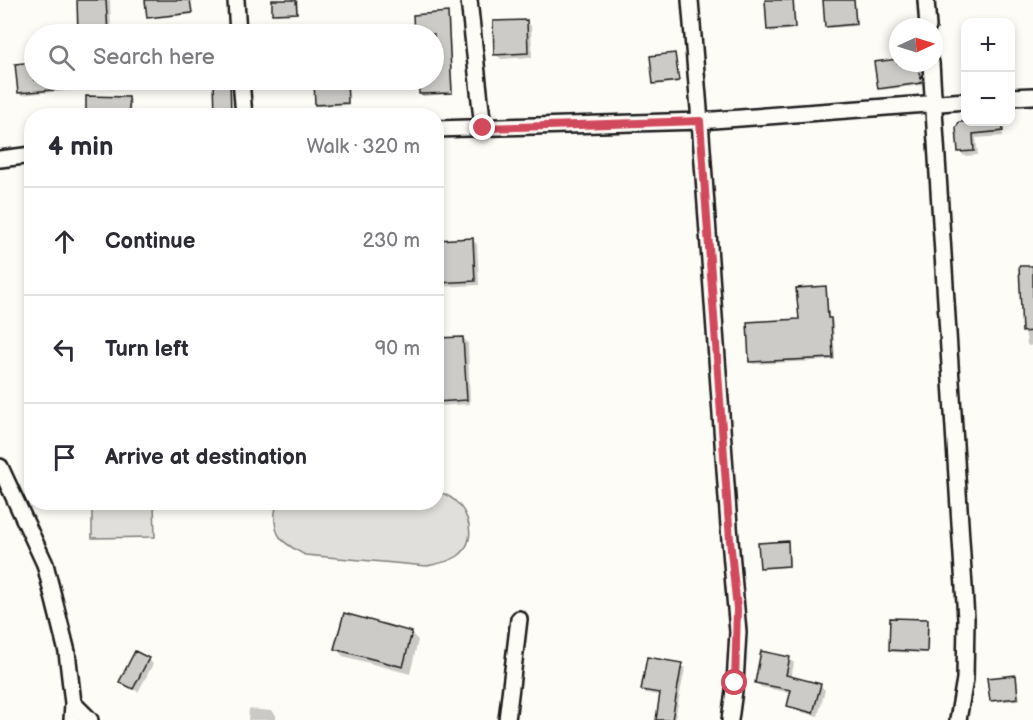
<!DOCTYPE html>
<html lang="en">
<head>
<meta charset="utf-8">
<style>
  body { margin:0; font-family:"Balsamiq Sans",sans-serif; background:#f7f7f7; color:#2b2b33 }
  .controls { position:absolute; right:18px; top:18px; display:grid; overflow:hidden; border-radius:12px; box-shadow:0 3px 9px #0003 }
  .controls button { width:54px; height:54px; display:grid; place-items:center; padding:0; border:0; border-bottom:2px solid #e1e1e2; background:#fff; color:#2b2b33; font:30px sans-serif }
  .compass { position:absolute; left:889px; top:18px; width:54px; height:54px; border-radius:50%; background:#fff; box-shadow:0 3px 9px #0003; rotate:86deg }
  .stop { position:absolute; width:18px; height:18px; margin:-14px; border:4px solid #d1495b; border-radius:50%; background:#fff }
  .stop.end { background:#d1495b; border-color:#fff; box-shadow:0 2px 6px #0008 }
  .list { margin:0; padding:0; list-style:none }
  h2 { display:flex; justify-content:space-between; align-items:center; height:78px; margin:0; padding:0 24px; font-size:26px }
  h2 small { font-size:20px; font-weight:400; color:#7c7c81 }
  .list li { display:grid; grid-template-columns:39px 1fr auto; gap:18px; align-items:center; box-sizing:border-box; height:108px; padding:0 24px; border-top:2px solid #e1e1e2 }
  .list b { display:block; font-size:22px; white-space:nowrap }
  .list em { font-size:20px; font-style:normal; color:#7c7c81 }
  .icon { flex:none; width:33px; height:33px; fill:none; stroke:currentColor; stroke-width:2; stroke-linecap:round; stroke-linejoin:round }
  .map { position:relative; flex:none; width:1033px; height:720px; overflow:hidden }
  .search { position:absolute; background:#fff; box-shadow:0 3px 9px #0003; left:24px; top:24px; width:420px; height:66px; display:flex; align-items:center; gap:15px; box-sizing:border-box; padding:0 21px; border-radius:33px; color:#7c7c81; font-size:22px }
  .panel { position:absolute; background:#fff; box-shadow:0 3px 9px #0003; left:24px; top:108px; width:420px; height:402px; border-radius:24px }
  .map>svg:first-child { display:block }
  .green { fill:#e0dfdb; stroke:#7e7e7c; stroke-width:1.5 }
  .shadow { fill:#0003 }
  .building { fill:#cccbc8; stroke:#1c1c1c; stroke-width:1.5 }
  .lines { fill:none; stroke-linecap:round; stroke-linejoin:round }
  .street-casing { stroke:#1c1c1c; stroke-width:20 }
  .street { stroke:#fdfcf7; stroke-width:15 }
  .route { stroke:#d1495b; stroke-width:8 }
</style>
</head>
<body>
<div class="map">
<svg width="1033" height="720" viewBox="0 0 1033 720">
  <rect width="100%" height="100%" fill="#fdfcf7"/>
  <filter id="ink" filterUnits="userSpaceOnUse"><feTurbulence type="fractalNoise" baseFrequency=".0167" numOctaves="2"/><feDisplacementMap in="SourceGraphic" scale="12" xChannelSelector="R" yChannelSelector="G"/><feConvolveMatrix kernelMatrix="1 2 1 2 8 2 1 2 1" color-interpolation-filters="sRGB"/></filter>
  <g filter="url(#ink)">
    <path class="green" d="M 437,492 C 464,496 483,537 458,556 C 449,562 437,564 427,566 L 305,555 C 297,550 285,545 280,537 C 274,529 273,511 278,503 L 436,502 Z
      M 92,503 L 154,503 L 155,537 L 92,538 Z"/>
    <path class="shadow" d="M 78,0 L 110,0 L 111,34 L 80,34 Z
      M 146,0 L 191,0 L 193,14 L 150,19 L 148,17 Z
      M 273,0 L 298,0 L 298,14 L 275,15 L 274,13 Z
      M 766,0 L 794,0 L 796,29 L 771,32 L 769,30 Z
      M 825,0 L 855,0 L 857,26 L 828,28 L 827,26 Z
      M 447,14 L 449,16 L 453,94 L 423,96 L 421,94 L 420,80 L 434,80 L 434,34 L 416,34 L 415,16 Z
      M 526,21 L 531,26 L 532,57 L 501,59 L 496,54 Z
      M 281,31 L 283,34 L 261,34 L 261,33 Z
      M 675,55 L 676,56 L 680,82 L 657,85 L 655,83 Z
      M 898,60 L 898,63 L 919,63 L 922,85 L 881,90 L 879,88 Z
      M 34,64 L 34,80 L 86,80 L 87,89 L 21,95 L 19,93 L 17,65 Z
      M 215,80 L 231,81 L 232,116 L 216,116 Z
      M 315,80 L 348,80 L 349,105 L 318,106 L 316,104 Z
      M 129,98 L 131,100 L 130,116 L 88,116 Z
      M 963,118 L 966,118 L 966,122 L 1001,122 L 1003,136 L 976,138 L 978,155 L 964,156 L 960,151 L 957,128 Z
      M 472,240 L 477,244 L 479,285 L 436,287 L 436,242 Z
      M 1033,267 L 1033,345 L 1028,346 L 1027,344 L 1023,317 Z
      M 825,287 L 827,289 L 829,319 L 833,321 L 835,360 L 753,364 L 751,362 L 800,321 Z
      M 463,338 L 468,343 L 470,404 L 436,406 L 436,340 Z
      M 787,542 L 789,544 L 790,567 L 763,569 L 761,567 Z
      M 927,621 L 929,623 L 928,653 L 892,652 L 890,650 Z
      M 411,633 L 418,640 L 410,674 L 343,656 L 336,649 Z
      M 148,659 L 153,664 L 138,692 L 121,681 Z
      M 789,659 L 794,663 L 791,678 L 820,685 L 825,690 L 818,716 L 793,710 L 789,705 L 792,693 L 761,687 L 756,682 Z
      M 681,665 L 685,668 L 675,719 L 682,720 L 657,720 L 662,696 L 646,693 L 643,689 Z
      M 1015,677 L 1017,679 L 1020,700 L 993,702 L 991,701 Z
      M 249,709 L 272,711 L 276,715 L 276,720 L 248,720 Z"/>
    <path class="building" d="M 77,0 L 106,0 L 108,33 L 78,34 Z
      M 145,0 L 190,0 L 192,13 L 147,18 Z
      M 272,0 L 296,0 L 297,13 L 272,14 Z
      M 765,0 L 793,0 L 795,28 L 767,30 Z
      M 823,0 L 854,0 L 856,24 L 825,27 Z
      M 448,12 L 452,93 L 419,94 L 419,80 L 434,80 L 434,34 L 414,34 L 413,15 Z
      M 527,20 L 528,53 L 494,55 L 493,21 Z
      M 675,53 L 679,81 L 653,84 L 650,56 Z
      M 898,59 L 898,63 L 918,63 L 921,83 L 878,89 L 874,62 Z
      M 34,62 L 34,80 L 64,80 L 64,89 L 18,93 L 15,64 Z
      M 214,80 L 230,80 L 231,116 L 215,116 Z
      M 314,80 L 347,80 L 348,103 L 315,105 Z
      M 86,96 L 129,97 L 129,116 L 86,116 Z
      M 959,122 L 1002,122 L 1003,131 L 973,134 L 974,151 L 958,152 L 956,128 Z
      M 473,238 L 475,281 L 436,283 L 436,240 Z
      M 1019,266 L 1033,266 L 1033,331 L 1022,332 Z
      M 826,286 L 828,318 L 831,318 L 833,358 L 749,362 L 747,322 L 799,319 L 796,288 Z
      M 463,337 L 467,400 L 436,402 L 436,338 Z
      M 788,541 L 789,566 L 760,568 L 758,543 Z
      M 344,613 L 412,632 L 403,667 L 334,649 Z
      M 890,618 L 928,619 L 927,652 L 889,650 Z
      M 135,651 L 149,658 L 133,689 L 119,682 Z
      M 761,651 L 790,657 L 786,675 L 821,684 L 813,713 L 787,706 L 791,690 L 755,683 Z
      M 647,657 L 682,663 L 672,720 L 656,720 L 660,693 L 641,690 Z
      M 1016,675 L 1018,698 L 990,701 L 987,678 Z"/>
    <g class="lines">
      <g class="street-casing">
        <path id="street" d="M 236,0 L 238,34
          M 469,0 L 483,128
          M 690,0 L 700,121 L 730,540 L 738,632 L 735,683 L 730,720
          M 926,0 L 928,27
          M 931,63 L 966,619 L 965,679 L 958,720
          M 241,80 L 244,116
          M 1010,97 L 1033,96
          M 436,129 L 700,121 L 966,101
          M 0,159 L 32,155
          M 0,467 L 45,564 L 67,652 L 73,703 L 72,720
          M 73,703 L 90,720
          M 507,720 L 519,619"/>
      </g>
      <use href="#street" class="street"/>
    </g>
  </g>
  <g class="lines" filter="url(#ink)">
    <path class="route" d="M 483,128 L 700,121 L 730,540 L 737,609 L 735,683"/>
  </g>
</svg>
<div class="controls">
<button>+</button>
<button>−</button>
</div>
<svg class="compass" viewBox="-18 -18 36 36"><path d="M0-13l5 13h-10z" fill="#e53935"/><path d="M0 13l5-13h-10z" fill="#7c7c81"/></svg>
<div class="stop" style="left:735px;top:683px"></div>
<div class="stop end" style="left:483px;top:128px"></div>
<div class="search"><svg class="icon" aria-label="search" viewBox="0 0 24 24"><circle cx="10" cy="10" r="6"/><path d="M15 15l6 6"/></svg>Search here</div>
<section class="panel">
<h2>4 min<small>Walk · 320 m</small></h2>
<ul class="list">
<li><svg class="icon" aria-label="ahead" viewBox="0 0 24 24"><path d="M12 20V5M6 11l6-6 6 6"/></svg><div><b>Continue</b></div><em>230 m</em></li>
<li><svg class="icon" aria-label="left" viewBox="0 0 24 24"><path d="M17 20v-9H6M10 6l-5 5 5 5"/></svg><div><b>Turn left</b></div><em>90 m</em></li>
<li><svg class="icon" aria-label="arrive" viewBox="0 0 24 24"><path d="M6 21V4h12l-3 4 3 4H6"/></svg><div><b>Arrive at destination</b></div></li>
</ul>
</section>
</div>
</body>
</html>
